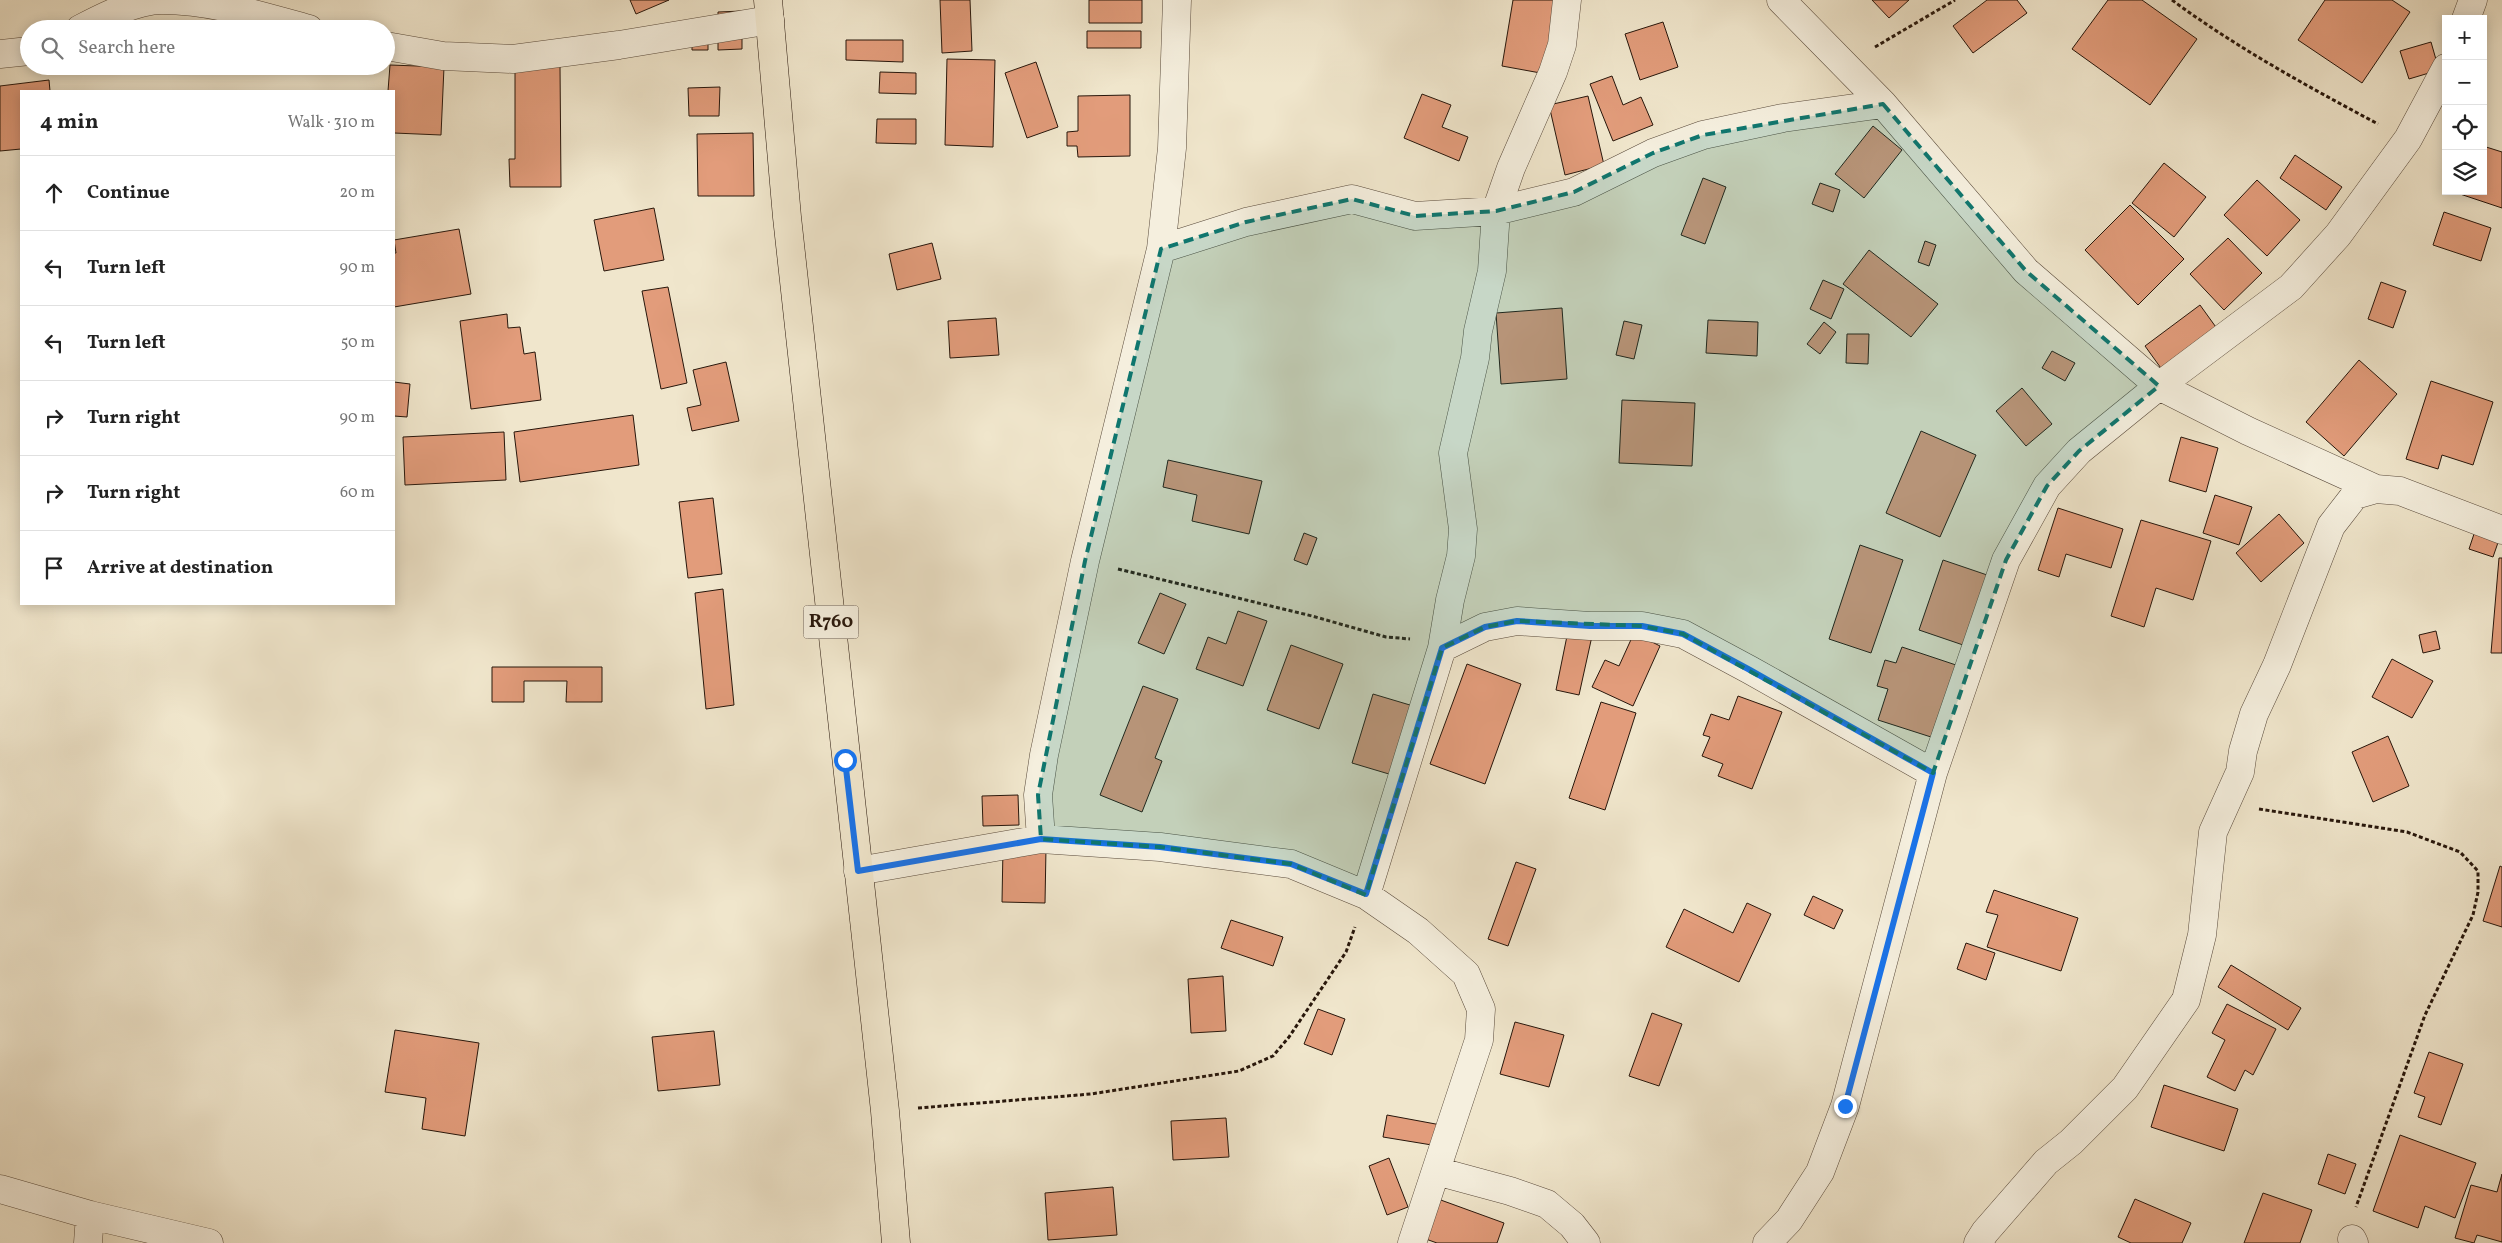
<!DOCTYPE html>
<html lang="en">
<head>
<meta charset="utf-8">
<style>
  body { margin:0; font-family:Vollkorn,serif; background:#f6f6f6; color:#222 }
  .controls { position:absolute; right:15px; top:15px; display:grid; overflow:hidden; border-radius:0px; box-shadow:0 2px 12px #0003 }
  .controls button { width:45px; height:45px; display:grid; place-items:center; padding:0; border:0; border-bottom:1px solid #e0e0e0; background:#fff; color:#222; font:25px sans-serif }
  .stop { position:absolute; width:15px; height:15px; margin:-11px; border:4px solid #1a73e8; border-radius:50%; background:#fff }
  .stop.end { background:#1a73e8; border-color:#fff; box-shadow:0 1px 5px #0008 }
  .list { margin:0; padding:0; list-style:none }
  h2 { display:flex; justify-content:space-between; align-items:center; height:65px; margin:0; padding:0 20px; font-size:21px }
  h2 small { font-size:16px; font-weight:400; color:#767676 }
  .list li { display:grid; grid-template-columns:32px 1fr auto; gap:15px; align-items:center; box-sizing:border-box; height:75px; padding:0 20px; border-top:1px solid #e0e0e0 }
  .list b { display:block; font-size:19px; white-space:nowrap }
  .list em { font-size:16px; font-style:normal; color:#767676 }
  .icon { flex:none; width:28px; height:28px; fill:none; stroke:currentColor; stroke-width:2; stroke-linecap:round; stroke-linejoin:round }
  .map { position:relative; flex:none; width:2502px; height:1243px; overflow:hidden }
  .search { position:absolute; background:#fff; box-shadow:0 2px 12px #0003; left:20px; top:20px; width:375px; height:55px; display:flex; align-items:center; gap:12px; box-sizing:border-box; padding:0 18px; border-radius:28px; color:#767676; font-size:19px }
  .panel { position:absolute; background:#fff; box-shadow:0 2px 12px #0003; left:20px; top:90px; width:375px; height:515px; border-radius:0px }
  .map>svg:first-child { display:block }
  .building { fill:#e29c7b; stroke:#27160b }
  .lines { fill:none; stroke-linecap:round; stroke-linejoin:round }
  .minor-casing { stroke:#594a3b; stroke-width:29 }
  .major-casing { stroke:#27160b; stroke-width:29 }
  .path { stroke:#27160b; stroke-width:3; stroke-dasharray:4 2.5; stroke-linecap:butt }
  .minor { stroke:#f5efde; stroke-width:28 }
  .major { stroke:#f0e6cc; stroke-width:28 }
  .route { stroke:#1a73e8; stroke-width:6 }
  .marked { fill:#0f766e; fill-opacity:0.2; stroke:#0f766e; stroke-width:4; stroke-dasharray:10 6; stroke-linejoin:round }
  .labels { text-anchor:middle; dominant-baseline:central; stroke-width:4; stroke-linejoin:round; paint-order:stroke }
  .shield { fill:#f5efde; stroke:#65574a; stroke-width:1 }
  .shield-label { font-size:19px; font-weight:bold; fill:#27160b }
</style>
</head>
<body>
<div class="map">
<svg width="2502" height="1243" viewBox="0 0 2502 1243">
  <rect width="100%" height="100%" fill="#f0e6cc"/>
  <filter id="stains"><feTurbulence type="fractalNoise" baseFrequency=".004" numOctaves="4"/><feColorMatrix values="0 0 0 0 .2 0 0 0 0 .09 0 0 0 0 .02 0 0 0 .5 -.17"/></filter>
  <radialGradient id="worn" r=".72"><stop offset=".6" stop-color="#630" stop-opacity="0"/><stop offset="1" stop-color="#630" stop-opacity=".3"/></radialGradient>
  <path class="building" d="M 630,0 L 669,0 L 636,14 Z
    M 940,0 L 970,0 L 972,51 L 942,53 Z
    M 1089,0 L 1142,0 L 1142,23 L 1089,23 Z
    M 1513,0 L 1559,0 L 1546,74 L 1502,66 Z
    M 1872,0 L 1909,0 L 1889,18 Z
    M 1987,0 L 2017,0 L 2027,13 L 1973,53 L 1953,26 Z
    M 2108,0 L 2142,0 L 2197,39 L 2150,105 L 2072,49 Z
    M 2325,0 L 2392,0 L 2410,12 L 2362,83 L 2298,40 Z
    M 742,11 L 742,49 L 718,50 L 718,12 Z
    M 1663,22 L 1678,67 L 1640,80 L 1625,34 Z
    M 708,24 L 708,50 L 692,50 L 692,25 Z
    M 1087,31 L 1141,31 L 1141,48 L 1087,48 Z
    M 846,40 L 903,40 L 903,62 L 846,60 Z
    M 2431,42 L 2439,70 L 2409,79 L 2400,51 Z
    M 947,59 L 995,60 L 993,147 L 945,145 Z
    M 1036,62 L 1058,127 L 1027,138 L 1005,73 Z
    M 390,65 L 444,67 L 441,135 L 394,133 L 394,91 L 388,91 Z
    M 515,66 L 560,66 L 561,187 L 510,187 L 509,159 L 515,159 Z
    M 880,72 L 916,73 L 916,94 L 879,93 Z
    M 1612,76 L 1623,105 L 1641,97 L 1653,125 L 1613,141 L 1590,84 Z
    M 49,80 L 50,91 L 21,91 L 21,149 L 0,151 L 0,86 Z
    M 720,87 L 719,116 L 689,116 L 688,88 Z
    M 1422,94 L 1451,105 L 1442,127 L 1468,137 L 1459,161 L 1404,138 Z
    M 1130,95 L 1130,156 L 1078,157 L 1077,146 L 1067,146 L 1067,132 L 1078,131 L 1078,96 Z
    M 1588,96 L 1604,165 L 1565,175 L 1549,105 Z
    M 877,119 L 916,119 L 916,144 L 876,143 Z
    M 1873,126 L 1902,150 L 1864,198 L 1835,174 Z
    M 753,133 L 754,196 L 698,196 L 697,134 Z
    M 2483,146 L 2502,152 L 2502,208 L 2451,191 L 2483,191 Z
    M 2295,155 L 2342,187 L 2326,210 L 2280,178 Z
    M 2164,163 L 2206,197 L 2174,237 L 2132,203 Z
    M 1703,178 L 1726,187 L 1705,244 L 1681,235 Z
    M 2257,180 L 2300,220 L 2267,256 L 2224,215 Z
    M 1820,183 L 1840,190 L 1833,212 L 1812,204 Z
    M 2130,205 L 2184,259 L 2138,305 L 2085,250 Z
    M 654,208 L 664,260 L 604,271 L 594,220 Z
    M 2444,212 L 2491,228 L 2481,261 L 2433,245 Z
    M 459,229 L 471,294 L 394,307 L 394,253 L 396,253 L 394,240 Z
    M 2228,238 L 2262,273 L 2224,310 L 2190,274 Z
    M 1925,241 L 1936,245 L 1929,266 L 1918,262 Z
    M 932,243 L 941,279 L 897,290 L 889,254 Z
    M 1869,250 L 1938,304 L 1911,337 L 1843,284 Z
    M 1823,280 L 1844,289 L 1831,319 L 1810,309 Z
    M 2381,282 L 2406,291 L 2393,328 L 2368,319 Z
    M 668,287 L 687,383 L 661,389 L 642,291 Z
    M 2200,305 L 2218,330 L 2163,371 L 2145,346 Z
    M 1562,308 L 1567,379 L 1501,384 L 1496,313 Z
    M 507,314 L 508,328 L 520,327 L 524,354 L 535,352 L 541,400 L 471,409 L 460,321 Z
    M 996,318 L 999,355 L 950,358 L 948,321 Z
    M 1708,320 L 1758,322 L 1757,356 L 1706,353 Z
    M 1624,321 L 1642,325 L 1634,359 L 1616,355 Z
    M 1824,322 L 1836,332 L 1820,354 L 1807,344 Z
    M 1847,334 L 1869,334 L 1868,364 L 1846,363 Z
    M 2052,351 L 2075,363 L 2065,381 L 2042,368 Z
    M 2359,360 L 2397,394 L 2344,456 L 2306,422 Z
    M 726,362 L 739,421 L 692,431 L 687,408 L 701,405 L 693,370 Z
    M 2431,381 L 2493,402 L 2473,465 L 2442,455 L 2438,469 L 2406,459 Z
    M 394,382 L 410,384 L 407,417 L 394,416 Z
    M 2022,388 L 2052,424 L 2026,446 L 1996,411 Z
    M 1622,400 L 1695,403 L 1692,466 L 1619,463 Z
    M 633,415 L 639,465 L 520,482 L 514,432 Z
    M 1921,431 L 1976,455 L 1940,537 L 1886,513 Z
    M 504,432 L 506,480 L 405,485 L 403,437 Z
    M 2181,437 L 2218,448 L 2206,492 L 2169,481 Z
    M 1168,460 L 1262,481 L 1249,534 L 1192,521 L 1197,495 L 1163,487 Z
    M 2215,495 L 2252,507 L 2239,545 L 2203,533 Z
    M 713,498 L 722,574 L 688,578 L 679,502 Z
    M 2058,508 L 2123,529 L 2111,568 L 2066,554 L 2059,577 L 2038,570 Z
    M 2279,514 L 2304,543 L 2261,582 L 2236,553 Z
    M 2141,520 L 2211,541 L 2193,600 L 2156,588 L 2144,627 L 2111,616 Z
    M 2478,522 L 2502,531 L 2493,557 L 2469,549 Z
    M 1304,533 L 1317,538 L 1307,565 L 1294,560 Z
    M 1860,545 L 1903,560 L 1871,653 L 1829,639 Z
    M 2499,558 L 2502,558 L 2502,653 L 2491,653 Z
    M 1943,560 L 1993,577 L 1969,647 L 1919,630 Z
    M 723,589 L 734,705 L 706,709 L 695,593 Z
    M 1160,593 L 1186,604 L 1164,654 L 1138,643 Z
    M 1238,611 L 1267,621 L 1243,686 L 1196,669 L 1208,637 L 1226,644 Z
    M 1568,631 L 1592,636 L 1579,695 L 1556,690 Z
    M 2436,631 L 2440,649 L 2423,653 L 2419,635 Z
    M 1634,633 L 1660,646 L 1633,706 L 1592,687 L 1605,660 L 1619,666 Z
    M 1291,645 L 1343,664 L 1319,729 L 1267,710 Z
    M 1902,647 L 1956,665 L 1931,737 L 1878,720 L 1888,689 L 1877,686 L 1885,660 L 1896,663 Z
    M 2392,659 L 2433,681 L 2412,718 L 2372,697 Z
    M 1467,664 L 1521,684 L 1485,784 L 1430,764 Z
    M 492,667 L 602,667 L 602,702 L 566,702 L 567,681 L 524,681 L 524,702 L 492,702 Z
    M 1143,686 L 1178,699 L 1155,758 L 1162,761 L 1142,812 L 1100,795 Z
    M 1373,694 L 1420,708 L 1399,777 L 1352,763 Z
    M 1738,696 L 1782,712 L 1752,789 L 1718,776 L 1723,764 L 1702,756 L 1710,737 L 1703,735 L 1711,714 L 1729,720 Z
    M 1601,702 L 1636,713 L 1605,810 L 1569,798 Z
    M 2388,736 L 2409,786 L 2373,802 L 2352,752 Z
    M 1018,795 L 1019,825 L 983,826 L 982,796 Z
    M 1003,847 L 1046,848 L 1045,903 L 1002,902 Z
    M 1516,862 L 1536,869 L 1508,946 L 1488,939 Z
    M 2500,866 L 2502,867 L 2502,927 L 2483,921 Z
    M 1994,890 L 2078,918 L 2061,971 L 1987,947 L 1998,915 L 1986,912 Z
    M 1813,896 L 1843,910 L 1834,929 L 1804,915 Z
    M 1747,903 L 1771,914 L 1739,982 L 1666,947 L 1684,909 L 1733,933 Z
    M 1231,920 L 1283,937 L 1273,966 L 1221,948 Z
    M 1966,943 L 1995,953 L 1986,980 L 1957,969 Z
    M 2231,965 L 2301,1008 L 2288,1030 L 2218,987 Z
    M 1223,976 L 1226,1031 L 1191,1033 L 1188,979 Z
    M 2227,1004 L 2276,1029 L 2253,1075 L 2245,1070 L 2235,1091 L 2207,1077 L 2225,1040 L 2212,1033 Z
    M 1318,1009 L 1345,1019 L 1332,1055 L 1304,1044 Z
    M 1652,1013 L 1682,1024 L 1659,1086 L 1629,1076 Z
    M 1515,1022 L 1564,1035 L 1549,1087 L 1500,1074 Z
    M 395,1030 L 479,1043 L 465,1136 L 422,1129 L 426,1098 L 385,1092 Z
    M 714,1031 L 720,1085 L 658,1091 L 652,1037 Z
    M 2429,1052 L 2463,1064 L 2441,1125 L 2418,1117 L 2425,1097 L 2414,1093 Z
    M 2164,1085 L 2238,1109 L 2224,1151 L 2151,1127 Z
    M 1387,1115 L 1441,1125 L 1438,1146 L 1383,1137 Z
    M 1226,1118 L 1229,1157 L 1173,1160 L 1171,1121 Z
    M 2400,1135 L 2476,1163 L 2455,1218 L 2425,1206 L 2418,1228 L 2373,1211 Z
    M 2328,1154 L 2356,1164 L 2345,1194 L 2318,1184 Z
    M 1389,1158 L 1408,1207 L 1387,1215 L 1369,1166 Z
    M 2502,1174 L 2502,1242 L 2477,1235 L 2474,1243 L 2455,1238 L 2471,1185 L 2497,1192 Z
    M 1113,1187 L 1117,1235 L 1048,1240 L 1045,1193 Z
    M 2263,1193 L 2312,1210 L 2300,1243 L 2244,1243 Z
    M 1438,1199 L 1504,1223 L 1497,1243 L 1437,1243 L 1423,1238 Z
    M 2135,1199 L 2191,1223 L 2182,1243 L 2131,1243 L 2118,1237 Z"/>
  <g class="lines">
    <g class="minor-casing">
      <path id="minor" d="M 1781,0 L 1883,104 L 2026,271 L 2159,386 L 2248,431 L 2376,489
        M 2466,19 L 2473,0
        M 80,29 C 103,17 136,0 162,0 C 212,0 261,16 309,29
        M 386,46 L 443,56 L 513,59 L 619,45 L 770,20
        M 0,54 L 29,51
        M 1161,249 L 1246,222 L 1352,199 L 1415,216 L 1496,211 L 1574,192 L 1653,153 L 1703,135 L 1783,118 L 1883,104
        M 1442,648 L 1450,600 L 1461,556 L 1463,529 L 1453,453 L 1475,358 L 1478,331 L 1492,271 L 1496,211 L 1511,168 L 1553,72 L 1562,45 L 1567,0
        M 1041,839 L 1038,795 L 1044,755 L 1085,561 L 1161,249 L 1172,148 L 1177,0
        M 858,871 L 1041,839 L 1160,847 L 1291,864 L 1366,895 L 1418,931 L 1466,974 L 1481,1009 L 1479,1040 L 1412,1243
        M 1366,895 L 1442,648 L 1485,627 L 1517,621 L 1590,626 L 1642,626 L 1683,634 L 1750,670 L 1933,773
        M 1436,1171 L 1510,1191 L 1547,1204 L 1572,1225 L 1586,1243
        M 0,1189 L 90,1215 L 209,1243
        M 2352,1239 L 2354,1243
        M 88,1243 L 90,1215
        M 1767,1243 L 1789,1220 L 1820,1172 L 1845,1106 L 1933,773 L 2006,560 L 2047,486 L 2079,451 L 2159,386 L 2291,287 L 2338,235 L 2408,139 L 2446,68
        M 1978,1243 L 1985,1232 L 2046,1162 L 2071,1142 L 2125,1088 L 2186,1000 L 2202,935 L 2213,832 L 2240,772 L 2243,751 L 2254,714 L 2277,665 L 2331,526 L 2355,495 L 2376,489 L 2400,491 L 2502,530"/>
    </g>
    <g class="major-casing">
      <path id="major" d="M 768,0 L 787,217 L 885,1111 L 896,1243"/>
    </g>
    <path class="path" d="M 2172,0 C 2237,48 2307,86 2378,124
      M 1875,47 L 1955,0
      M 1118,569 L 1312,616 L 1386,637 L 1410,639
      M 2259,809 L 2407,832 L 2460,852 L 2478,871 L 2478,892 L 2473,915 L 2425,1015 L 2356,1207
      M 918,1108 L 1091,1094 L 1239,1071 L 1273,1056 L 1289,1037 L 1346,952 L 1355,927"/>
    <use href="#minor" class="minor"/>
    <use href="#major" class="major"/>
  </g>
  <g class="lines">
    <path class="route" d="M 845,760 L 858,871 L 1041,839 L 1160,847 L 1291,864 L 1366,894 L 1442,648 L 1485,627 L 1517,621 L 1590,626 L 1642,626 L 1683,634 L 1750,670 L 1933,773 L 1845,1106"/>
  </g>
  <path class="marked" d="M 1883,104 L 2026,271 L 2159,386 L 2079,451 L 2047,486 L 2006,560 L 1933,773 L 1683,634 L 1642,626 L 1517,621 L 1485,627 L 1442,648 L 1366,895 L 1291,864 L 1160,847 L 1041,839 L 1038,795 L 1085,561 L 1161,249 L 1246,222 L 1352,199 L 1415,216 L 1496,211 L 1574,192 L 1653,153 L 1703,135 Z"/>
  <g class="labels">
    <rect class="shield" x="803.5" y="605.5" width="55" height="33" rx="4"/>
    <g class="shield-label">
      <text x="831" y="622">R760</text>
    </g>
  </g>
  <rect width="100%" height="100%" filter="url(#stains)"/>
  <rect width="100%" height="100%" fill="url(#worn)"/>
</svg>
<div class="controls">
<button>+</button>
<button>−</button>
<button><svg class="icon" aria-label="locate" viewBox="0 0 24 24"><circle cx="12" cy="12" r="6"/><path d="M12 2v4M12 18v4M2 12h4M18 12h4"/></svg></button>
<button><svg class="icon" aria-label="layers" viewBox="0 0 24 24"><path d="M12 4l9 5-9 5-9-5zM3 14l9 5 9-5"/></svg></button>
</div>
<div class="stop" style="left:845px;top:760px"></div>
<div class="stop end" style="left:1845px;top:1106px"></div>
<div class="search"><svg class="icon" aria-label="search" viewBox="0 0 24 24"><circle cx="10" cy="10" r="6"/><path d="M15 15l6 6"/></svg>Search here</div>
<section class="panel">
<h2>4 min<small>Walk · 310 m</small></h2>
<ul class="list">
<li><svg class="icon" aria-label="ahead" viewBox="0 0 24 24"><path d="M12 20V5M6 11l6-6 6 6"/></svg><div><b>Continue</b></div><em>20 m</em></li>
<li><svg class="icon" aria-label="left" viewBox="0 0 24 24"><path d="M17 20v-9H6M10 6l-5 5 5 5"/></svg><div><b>Turn left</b></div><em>90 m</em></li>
<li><svg class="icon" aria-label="left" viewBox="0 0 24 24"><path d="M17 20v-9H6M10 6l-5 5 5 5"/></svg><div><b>Turn left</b></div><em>50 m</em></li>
<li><svg class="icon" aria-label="right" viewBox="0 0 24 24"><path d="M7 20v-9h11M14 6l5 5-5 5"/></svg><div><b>Turn right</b></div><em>90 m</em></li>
<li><svg class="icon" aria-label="right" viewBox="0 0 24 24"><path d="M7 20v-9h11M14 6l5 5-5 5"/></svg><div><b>Turn right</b></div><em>60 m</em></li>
<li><svg class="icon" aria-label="arrive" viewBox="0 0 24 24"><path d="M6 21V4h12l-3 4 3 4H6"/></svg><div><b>Arrive at destination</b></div></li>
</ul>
</section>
</div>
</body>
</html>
